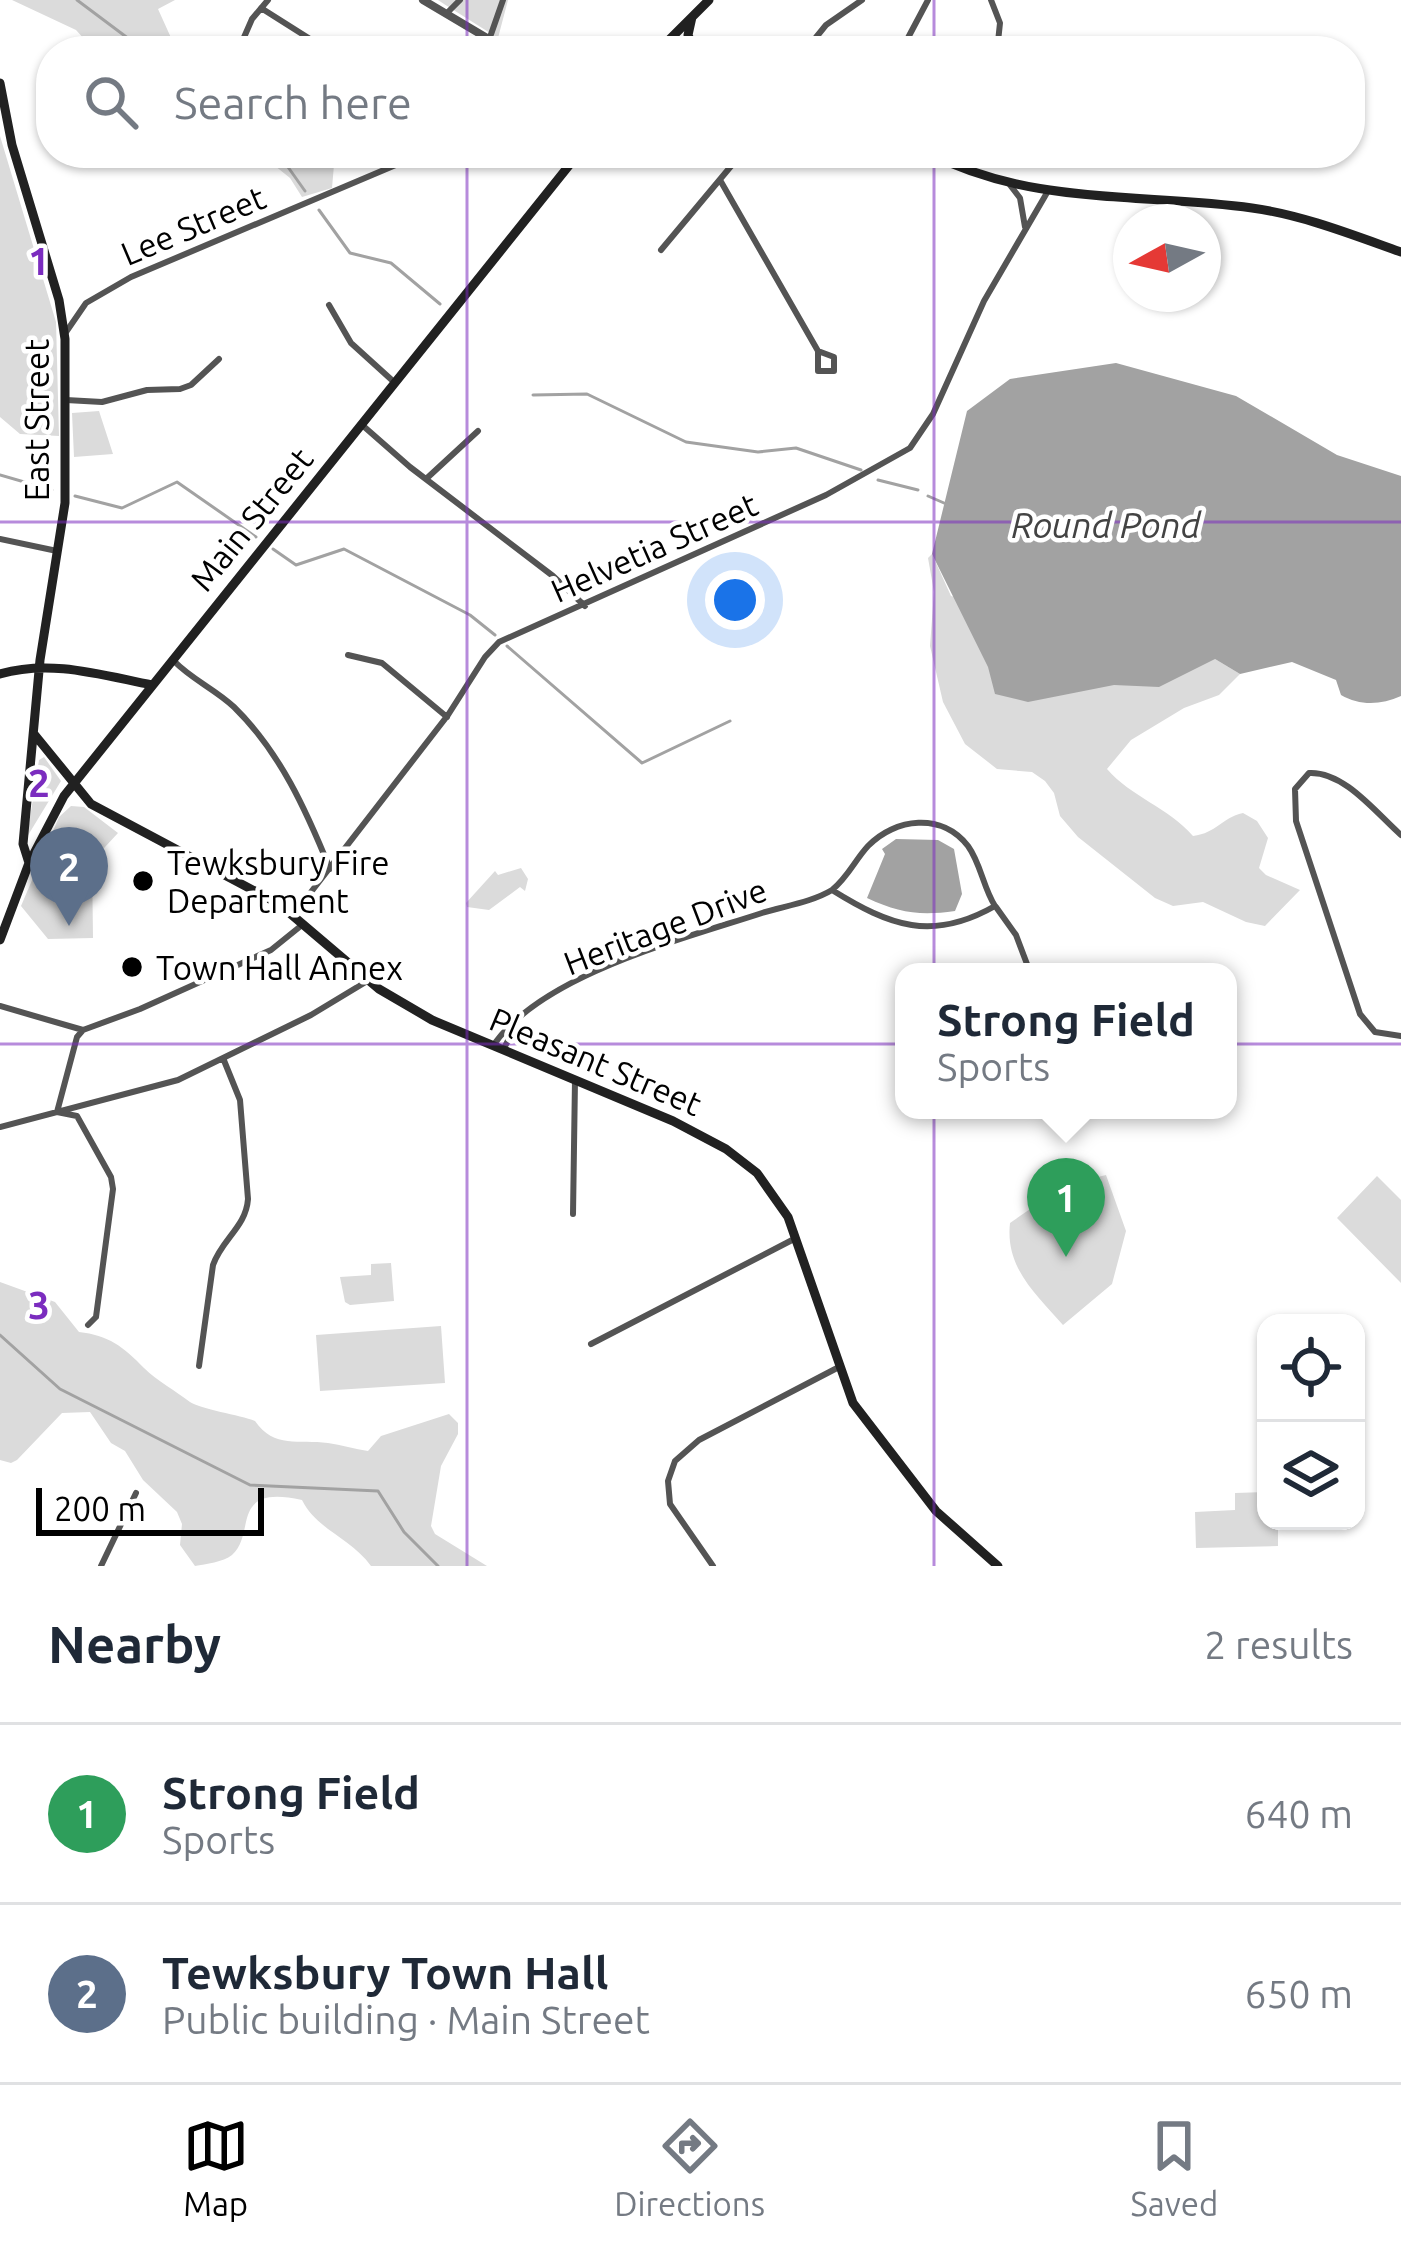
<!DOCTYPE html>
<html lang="en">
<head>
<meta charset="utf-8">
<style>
  body { margin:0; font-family:Ubuntu,sans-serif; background:#f2f2f3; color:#1f2937 }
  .controls { position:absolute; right:36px; bottom:36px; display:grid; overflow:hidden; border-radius:24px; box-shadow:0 3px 9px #0004 }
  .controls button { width:108px; height:108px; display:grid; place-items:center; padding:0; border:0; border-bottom:3px solid #e0e1e3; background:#fff; color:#1f2937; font:60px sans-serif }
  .compass { position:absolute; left:1113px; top:204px; width:108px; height:108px; border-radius:50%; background:#fff; box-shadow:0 3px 9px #0004; rotate:262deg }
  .scale { position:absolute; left:36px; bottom:30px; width:228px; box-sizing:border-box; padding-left:12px; border:6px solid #000; border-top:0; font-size:33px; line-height:42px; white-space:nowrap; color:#000; -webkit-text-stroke:9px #fff; paint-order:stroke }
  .you { position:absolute; left:735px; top:600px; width:42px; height:42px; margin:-30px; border:9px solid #fff; border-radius:50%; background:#1a73e8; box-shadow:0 0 0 18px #1a73e833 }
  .badge { display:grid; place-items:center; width:78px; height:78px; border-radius:50%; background:#000; color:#fff; font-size:39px; font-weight:700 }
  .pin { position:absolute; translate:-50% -99px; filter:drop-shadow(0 3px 6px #0008) }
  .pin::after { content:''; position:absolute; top:63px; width:42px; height:36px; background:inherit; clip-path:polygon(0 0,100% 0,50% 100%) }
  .popup { position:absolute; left:895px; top:963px; width:342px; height:156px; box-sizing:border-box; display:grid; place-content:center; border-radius:24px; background:#fff; filter:drop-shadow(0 3px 9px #0005); font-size:39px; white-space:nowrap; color:#747a83 }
  .popup b { font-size:45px; color:#1f2937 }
  .popup::after { content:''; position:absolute; left:50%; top:100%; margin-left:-24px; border:24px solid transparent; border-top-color:#fff }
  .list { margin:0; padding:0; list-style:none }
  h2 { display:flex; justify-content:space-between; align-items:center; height:156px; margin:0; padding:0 48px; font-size:51px }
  h2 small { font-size:39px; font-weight:400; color:#747a83 }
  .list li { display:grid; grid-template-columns:78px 1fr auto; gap:36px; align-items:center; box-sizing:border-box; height:180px; padding:0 48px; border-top:3px solid #e0e1e3 }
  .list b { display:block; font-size:45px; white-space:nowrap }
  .list p { margin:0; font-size:39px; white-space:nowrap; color:#747a83 }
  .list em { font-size:39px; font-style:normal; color:#747a83 }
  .icon { flex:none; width:66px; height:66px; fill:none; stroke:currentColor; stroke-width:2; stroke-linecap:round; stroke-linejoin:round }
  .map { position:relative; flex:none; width:1401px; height:1566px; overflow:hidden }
  .search { position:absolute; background:#fff; box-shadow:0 3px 9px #0004; left:36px; right:36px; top:36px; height:132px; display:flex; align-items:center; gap:30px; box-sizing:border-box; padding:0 42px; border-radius:48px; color:#747a83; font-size:45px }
  .sheet { height:516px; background:#fff }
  nav { display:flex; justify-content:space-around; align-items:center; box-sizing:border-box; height:168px; border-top:3px solid #e0e1e3; background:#fff; font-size:33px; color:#747a83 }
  nav a { display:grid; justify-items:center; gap:6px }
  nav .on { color:#000 }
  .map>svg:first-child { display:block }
  .green { fill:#dbdbdb }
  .water { fill:#a2a2a2 }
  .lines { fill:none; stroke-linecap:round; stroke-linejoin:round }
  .stream { stroke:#a2a2a2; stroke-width:3 }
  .minor { stroke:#545454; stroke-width:6 }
  .tertiary { stroke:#545454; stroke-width:8 }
  .secondary { stroke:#212121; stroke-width:9 }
  .grid { fill:none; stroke:#7b2cbf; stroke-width:3; stroke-opacity:0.55 }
  .poi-dot { fill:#000; stroke:#fff; stroke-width:4.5 }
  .labels { text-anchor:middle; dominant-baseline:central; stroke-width:9; stroke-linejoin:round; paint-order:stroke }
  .street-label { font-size:33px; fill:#000; stroke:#fff }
  .poi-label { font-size:33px; fill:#000; stroke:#fff; text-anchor:start }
  .water-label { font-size:36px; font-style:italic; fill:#434343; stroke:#fff }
  .grid-label { font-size:39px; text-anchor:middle; font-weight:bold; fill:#7b2cbf; stroke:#fff; stroke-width:9; stroke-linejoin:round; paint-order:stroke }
</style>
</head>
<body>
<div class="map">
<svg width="1401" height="1566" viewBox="0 0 1401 1566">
  <rect width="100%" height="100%" fill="#fff"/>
  <path class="green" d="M 12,0 L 175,0 L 158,9 L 177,51 L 95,51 L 76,30 Z
    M 438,0 L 508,0 L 498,38 L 444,4 Z
    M 0,136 L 56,322 L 59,436 L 20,434 L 0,417 Z
    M 259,153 L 335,153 L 332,188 L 302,197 L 290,178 Z
    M 99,411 L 113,454 L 74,457 L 72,413 Z
    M 932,554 L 951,596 L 1215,659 L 1240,674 L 1219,695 L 1184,708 L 1131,740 L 1107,769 C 1131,797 1168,807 1193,836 C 1217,833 1221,818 1243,813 L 1257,821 L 1268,838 L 1259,868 L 1266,875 L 1300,890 L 1265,926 L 1246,922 L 1203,902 L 1173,906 L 1155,898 L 1078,837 L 1060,816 L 1054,793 L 1045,781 L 1032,772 L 997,769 L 965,744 L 943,702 L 930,646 L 934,592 L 928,558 Z
    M 44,757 L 61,781 L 27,837 L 39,760 Z
    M 71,806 L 84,807 L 118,833 L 92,861 L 93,938 L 48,939 L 21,906 L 59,817 Z
    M 521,868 L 528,879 L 525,891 L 520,887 L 489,910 L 467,907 L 466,903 L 495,871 L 498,875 Z
    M 1106,1175 L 1126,1231 L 1112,1284 L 1063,1325 C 1036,1294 1005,1268 1010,1223 L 1065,1185 Z
    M 1377,1176 L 1401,1200 L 1401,1283 L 1337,1218 Z
    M 391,1263 L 394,1301 L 350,1305 L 345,1302 L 340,1277 L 371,1275 L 371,1264 Z
    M 0,1282 L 55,1302 L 79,1332 C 108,1335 124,1347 144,1368 C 157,1381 176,1391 190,1402 C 200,1409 240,1415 255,1421 C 274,1449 299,1439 328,1443 C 341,1445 355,1449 368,1451 L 381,1436 L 449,1414 L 458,1423 L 458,1434 L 441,1466 L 431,1526 L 435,1534 L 487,1566 L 371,1566 C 351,1538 317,1530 302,1500 C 228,1484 257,1533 232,1555 C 223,1562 206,1564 195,1566 L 180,1545 L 182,1524 L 177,1512 L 143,1480 L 125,1451 L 111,1443 L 90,1412 L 62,1413 L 17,1460 L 11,1463 L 0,1460 Z
    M 441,1326 L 445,1383 L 320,1391 L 316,1335 Z
    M 1266,1492 L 1266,1521 L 1278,1521 L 1278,1546 L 1196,1548 L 1195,1512 L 1235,1510 L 1235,1493 Z"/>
  <path class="water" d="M 1116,363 L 1236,396 L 1337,455 L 1401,476 L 1401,696 C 1381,705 1360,706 1341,695 L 1336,680 L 1292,662 L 1240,674 L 1215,659 L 1159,687 L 1114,685 L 1028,702 L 995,694 L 988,667 L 932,554 L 967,411 L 1010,379 Z
    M 896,839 L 938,840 L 954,849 L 962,894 L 955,911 C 920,916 899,913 867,898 L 885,854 L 882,849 Z"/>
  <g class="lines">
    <path class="stream" d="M 77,0 L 145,51
      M 278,153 L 305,191
      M 319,210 L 350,253 L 391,263 L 440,304
      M 533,395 L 587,394 L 686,442 L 758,452 L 796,448 L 861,470
      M 0,475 L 52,490
      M 878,480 L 918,490
      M 75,496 L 122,508 L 177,482 L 256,537
      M 928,496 L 944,503
      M 273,549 L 296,565 L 344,549 L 470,615 L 495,635
      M 507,646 L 642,763 L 730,721
      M 0,1335 L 60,1389 L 250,1485 L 378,1491 L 404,1532 L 438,1566"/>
    <path class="minor" d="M 991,0 L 1000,23 L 997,51
      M 261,8 L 329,51
      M 446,14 L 460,0
      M 489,40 L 503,0
      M 238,51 L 252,19 L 268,0
      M 805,51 L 826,25 L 862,0
      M 901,51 L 928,0
      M 798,153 L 804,163
      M 720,180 L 818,351 L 818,371 L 834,371 L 834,357 L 818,351
      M 1010,185 L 1020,198 L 1025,227
      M 661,250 L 742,153
      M 329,305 L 351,343 L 394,382
      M 64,335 L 86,303 L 131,277 L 424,153
      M 66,400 L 102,402 L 147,390 L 180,389 L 191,385 L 219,359
      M 361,424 L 410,467 L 553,576 L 585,606
      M 426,479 L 478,431
      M 0,539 L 57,551
      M 348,655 L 382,663 L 447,717
      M 174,661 C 191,679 215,689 234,707 C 280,752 306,810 330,869
      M 1401,835 C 1376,813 1344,771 1309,773 L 1295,789 L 1296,821 L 1360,1014 L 1375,1032 L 1401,1036
      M 996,907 L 1016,935 L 1030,972
      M 294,914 L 448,715 L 485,657 L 499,642 L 826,495 L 910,448 L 933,414 L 984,301 L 1048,191
      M 0,1006 L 83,1030 L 140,1009 L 271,950 L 302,925
      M 83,1030 L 77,1037 L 57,1112 L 77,1116 L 111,1177 L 113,1189 L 96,1317 L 88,1325
      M 493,1046 C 540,975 683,939 762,913 C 785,906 812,902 832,890 C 890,926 932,942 995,906 C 983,887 981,864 968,846 C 942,812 895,818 868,846 C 855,860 848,877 832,890
      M 503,1050 L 518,1022
      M 0,1127 L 178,1080 L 311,1015 L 369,980
      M 573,1214 L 575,1080
      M 591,1344 L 796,1238
      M 199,1366 L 213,1265 C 222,1239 246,1227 248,1199 L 240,1100 L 223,1058
      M 101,1566 L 136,1493
      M 713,1566 L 670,1504 L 668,1481 L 675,1461 L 699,1440 L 839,1367"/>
    <path class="tertiary" d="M 423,0 L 509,51"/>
    <path class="secondary" d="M 692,17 L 688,35 L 695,51
      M 658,51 L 709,0
      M 0,83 L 12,145 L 59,300 L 65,339 L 65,503 L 40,660 L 23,844 L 29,863
      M 929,153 C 1032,206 1141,193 1252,208 C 1303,215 1353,235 1401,252
      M 0,674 C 51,659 101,675 152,685
      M 34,734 L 91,804 L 279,904 L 379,989 L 432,1020 L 673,1121 L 726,1149 L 757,1173 L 788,1217 L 853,1403 L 936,1511 L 998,1566
      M 0,940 L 29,863 L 64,796 L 579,153"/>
  </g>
  <path class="grid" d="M 467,0 L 467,51M 934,0 L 934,51M 467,153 L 467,1566M 934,153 L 934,1566M 0,522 L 1401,522M 0,1044 L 1401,1044"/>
  <g class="poi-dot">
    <circle cx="143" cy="881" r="12"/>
    <circle cx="132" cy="967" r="12"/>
  </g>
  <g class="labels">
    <g class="street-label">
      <text transform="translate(193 225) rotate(-23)">Lee Street</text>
      <text transform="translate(36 420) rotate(-90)">East Street</text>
      <text transform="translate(251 519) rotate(-51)">Main Street</text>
      <text transform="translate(654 547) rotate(-24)">Helvetia Street</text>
      <text transform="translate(665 926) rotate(-21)">Heritage Drive</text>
      <text transform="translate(596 1061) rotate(23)">Pleasant Street</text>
    </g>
    <g class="poi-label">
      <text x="167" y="862">Tewksbury Fire<tspan x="167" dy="38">Department</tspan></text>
      <text x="156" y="967">Town Hall Annex</text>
    </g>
    <g class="water-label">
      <text x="1106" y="524">Round Pond</text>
    </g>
  </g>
  <g class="grid-label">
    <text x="39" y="275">1</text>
    <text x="39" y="797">2</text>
    <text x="39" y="1319">3</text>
  </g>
</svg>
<div class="controls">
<button><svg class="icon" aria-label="locate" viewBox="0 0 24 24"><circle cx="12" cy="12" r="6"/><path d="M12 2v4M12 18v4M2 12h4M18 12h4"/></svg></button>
<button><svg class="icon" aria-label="layers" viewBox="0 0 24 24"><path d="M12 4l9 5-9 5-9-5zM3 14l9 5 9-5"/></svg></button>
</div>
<svg class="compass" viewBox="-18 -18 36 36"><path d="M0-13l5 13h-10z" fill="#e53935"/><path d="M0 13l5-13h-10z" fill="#747a83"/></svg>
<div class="scale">200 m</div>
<div class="you"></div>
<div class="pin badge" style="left:1066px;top:1257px;background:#2e9e5b">1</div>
<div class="popup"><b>Strong Field</b>Sports</div>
<div class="pin badge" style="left:69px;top:926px;background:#5c6f8a">2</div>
<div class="search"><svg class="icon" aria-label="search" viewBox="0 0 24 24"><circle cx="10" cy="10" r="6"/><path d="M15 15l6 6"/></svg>Search here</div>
</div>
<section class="sheet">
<h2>Nearby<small>2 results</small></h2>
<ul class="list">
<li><span class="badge" style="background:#2e9e5b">1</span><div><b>Strong Field</b><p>Sports</p></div><em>640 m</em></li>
<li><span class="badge" style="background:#5c6f8a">2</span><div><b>Tewksbury Town Hall</b><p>Public building · Main Street</p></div><em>650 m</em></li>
</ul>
</section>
<nav>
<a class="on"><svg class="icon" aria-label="map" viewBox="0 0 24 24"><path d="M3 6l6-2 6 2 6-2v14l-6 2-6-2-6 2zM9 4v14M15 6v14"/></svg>Map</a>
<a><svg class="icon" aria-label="directions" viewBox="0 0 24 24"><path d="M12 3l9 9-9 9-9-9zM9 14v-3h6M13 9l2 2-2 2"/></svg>Directions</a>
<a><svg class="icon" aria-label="saved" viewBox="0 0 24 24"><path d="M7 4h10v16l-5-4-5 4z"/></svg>Saved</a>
</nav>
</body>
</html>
